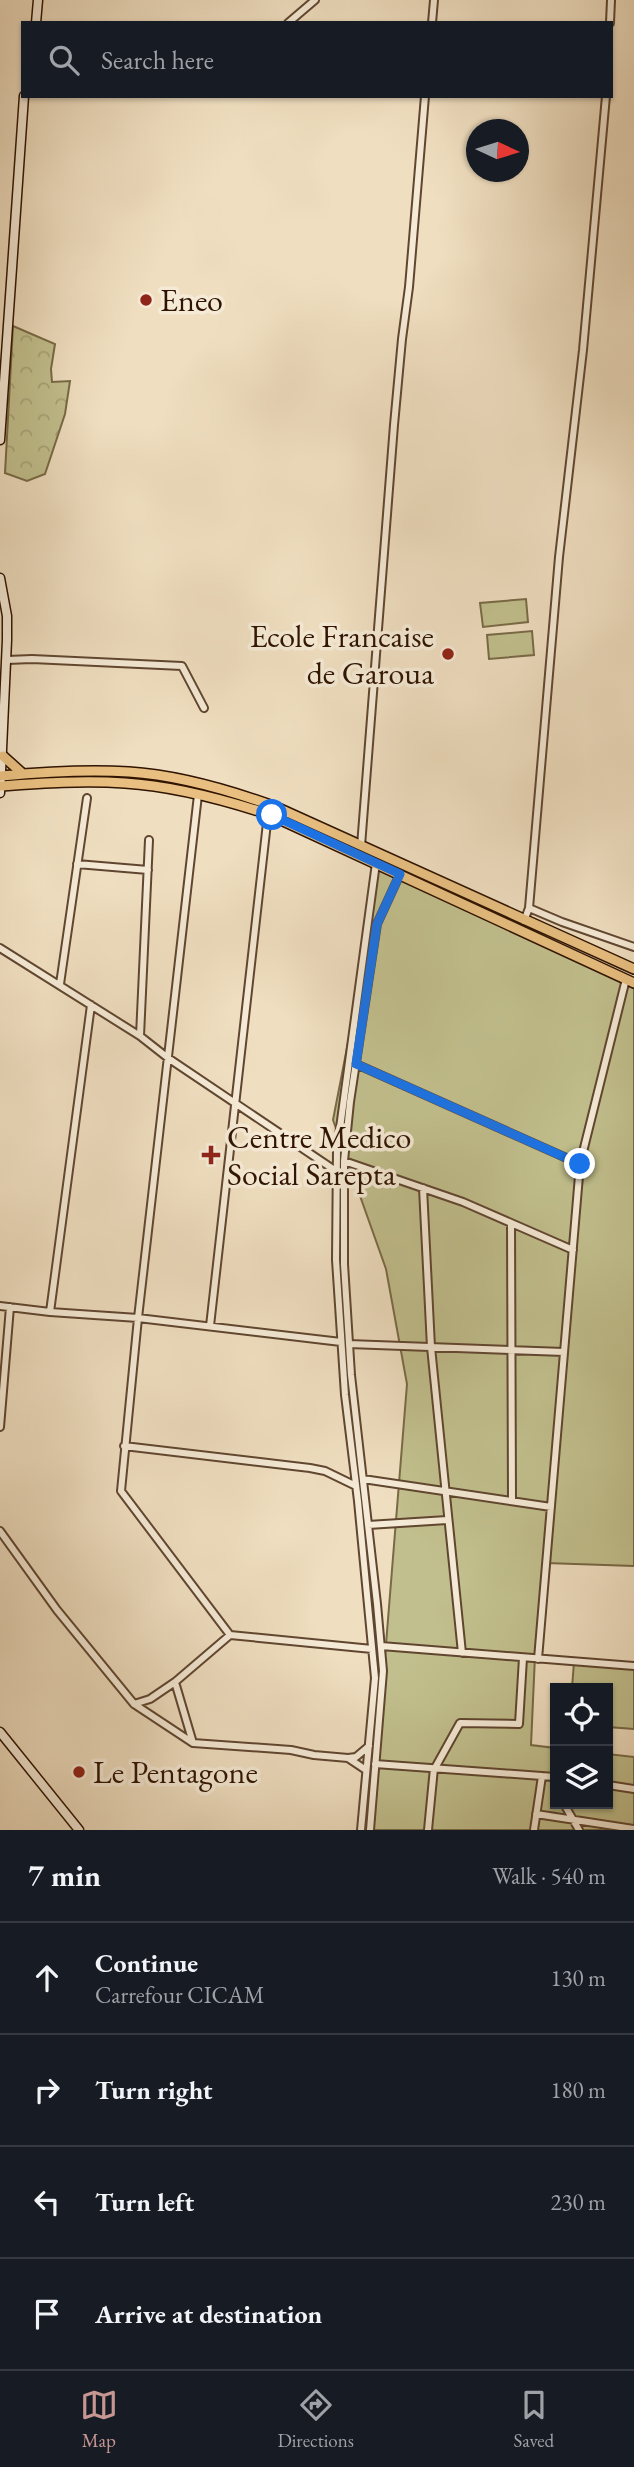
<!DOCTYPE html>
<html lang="en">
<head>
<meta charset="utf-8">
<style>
  body { margin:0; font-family:"EB Garamond",serif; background:#20242c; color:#f1f3f6 }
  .controls { position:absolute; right:21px; bottom:21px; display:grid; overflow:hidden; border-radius:0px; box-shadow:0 2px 5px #0004 }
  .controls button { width:63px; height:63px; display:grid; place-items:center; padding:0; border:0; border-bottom:2px solid #363941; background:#171b24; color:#f1f3f6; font:35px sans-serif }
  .compass { position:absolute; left:466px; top:119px; width:63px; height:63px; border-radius:50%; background:#171b24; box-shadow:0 2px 5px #0004; rotate:94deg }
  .stop { position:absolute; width:21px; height:21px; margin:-16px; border:5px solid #1a73e8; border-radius:50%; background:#fff }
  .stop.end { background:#1a73e8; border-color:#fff; box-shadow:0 2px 7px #0008 }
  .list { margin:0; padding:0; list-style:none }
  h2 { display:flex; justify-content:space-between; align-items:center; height:91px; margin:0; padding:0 28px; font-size:30px }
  h2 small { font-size:23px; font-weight:400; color:#9ea1a6 }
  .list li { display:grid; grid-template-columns:46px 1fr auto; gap:21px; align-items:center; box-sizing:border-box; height:112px; padding:0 28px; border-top:2px solid #363941 }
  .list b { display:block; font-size:26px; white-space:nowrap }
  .list p { margin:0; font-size:23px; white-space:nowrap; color:#9ea1a6 }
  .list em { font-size:23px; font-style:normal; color:#9ea1a6 }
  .icon { flex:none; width:38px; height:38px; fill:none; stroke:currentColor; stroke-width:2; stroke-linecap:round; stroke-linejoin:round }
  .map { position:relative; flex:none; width:634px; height:1830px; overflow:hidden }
  .search { position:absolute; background:#171b24; box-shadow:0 2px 5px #0004; left:21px; right:21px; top:21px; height:77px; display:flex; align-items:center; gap:18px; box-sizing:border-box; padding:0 24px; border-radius:0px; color:#9ea1a6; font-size:26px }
  .sheet { height:539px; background:#171b24 }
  nav { display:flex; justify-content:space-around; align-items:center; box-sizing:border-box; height:98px; border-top:2px solid #363941; background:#171b24; font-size:19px; color:#9ea1a6 }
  nav a { display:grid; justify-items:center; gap:4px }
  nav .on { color:#c59692 }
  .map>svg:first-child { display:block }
  .green { fill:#c1bf8d; stroke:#786a46; stroke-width:2 }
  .forest { fill:url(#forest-crowns); stroke:#786a46; stroke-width:2 }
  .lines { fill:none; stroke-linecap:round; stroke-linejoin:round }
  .street-casing { stroke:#604630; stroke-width:10 }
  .secondary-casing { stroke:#301400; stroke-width:11 }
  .primary-casing { stroke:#301400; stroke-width:12 }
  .street { stroke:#f5ead6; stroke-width:6 }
  .secondary { stroke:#f5ead6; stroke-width:8 }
  .primary { stroke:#e8bf80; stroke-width:9 }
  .route { stroke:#1a73e8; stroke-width:9 }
  .poi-dot { fill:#8f2418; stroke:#f5ead6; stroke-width:2.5 }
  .labels { text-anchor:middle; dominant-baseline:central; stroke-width:7; stroke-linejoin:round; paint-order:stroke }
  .poi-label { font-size:32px; fill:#301400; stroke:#f5ead6; text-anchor:start }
</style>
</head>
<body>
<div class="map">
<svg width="634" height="1830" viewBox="0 0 634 1830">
  <defs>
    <pattern id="forest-crowns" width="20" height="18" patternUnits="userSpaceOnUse" patternTransform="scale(1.75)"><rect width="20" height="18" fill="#c1bf8d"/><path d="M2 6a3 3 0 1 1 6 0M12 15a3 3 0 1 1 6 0" fill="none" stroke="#a6a378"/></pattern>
  </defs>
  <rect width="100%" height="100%" fill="#efdec0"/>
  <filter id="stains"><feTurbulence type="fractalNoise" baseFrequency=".00286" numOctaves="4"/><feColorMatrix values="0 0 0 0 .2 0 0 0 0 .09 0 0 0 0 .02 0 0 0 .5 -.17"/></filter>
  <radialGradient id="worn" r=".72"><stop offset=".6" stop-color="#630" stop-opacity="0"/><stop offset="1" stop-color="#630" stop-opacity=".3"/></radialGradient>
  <path class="green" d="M 526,599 L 528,622 L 483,627 L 480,603 Z
    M 532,631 L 534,655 L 489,659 L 487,635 Z
    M 373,859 L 634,980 L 634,1566 L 546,1563 L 535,1656 L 531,1745 L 555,1748 L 555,1804 L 608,1804 L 608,1754 L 634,1757 L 634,1830 L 371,1830 L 407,1384 L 386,1269 L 333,1120 L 359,986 Z
    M 574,1662 L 634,1668 L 634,1729 L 608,1727 L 608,1688 L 572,1688 Z"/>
  <path class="forest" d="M 13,326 L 55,344 L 51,369 L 52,382 L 70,381 L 65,414 L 45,474 L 27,481 L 5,473 Z"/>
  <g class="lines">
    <g class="street-casing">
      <path id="street" d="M 288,23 L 315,0
        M 432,23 L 434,0
        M 610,23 L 611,0
        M 7,660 L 32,659 L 182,666 L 204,708
        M 198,795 L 138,1318 L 121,1491 L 230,1635 L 372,1649
        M 361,846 L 394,425 L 402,339 L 409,287 L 425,96
        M 77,864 L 148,870
        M 529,908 L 562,922 L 634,947
        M 524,921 L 529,908 L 559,557 L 583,350 L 606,96
        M 0,948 L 140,1036 L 168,1058 L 336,1171
        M 60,984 L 87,798
        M 140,1036 L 149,840
        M 356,1064 L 580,1164
        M 344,1161 L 463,1202 L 573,1250
        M 423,1188 L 431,1347 L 462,1653
        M 511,1223 L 512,1501
        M 0,1306 L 50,1312 L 138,1318 L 341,1342
        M 50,1312 L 91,1005
        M 210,1326 L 268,814
        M 349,1344 L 564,1352
        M 0,1427 L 10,1307
        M 124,1446 L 310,1468 L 325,1471 L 356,1486
        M 363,1479 L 551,1507
        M 368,1525 L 447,1520
        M 0,1531 L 57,1610 L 134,1704 L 193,1743 L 291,1750 L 314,1755 L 348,1758 L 366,1770
        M 381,1646 L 634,1666
        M 538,1659 L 580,1164 L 626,979
        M 134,1704 L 150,1699 L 175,1682
        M 193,1743 L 175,1682 L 230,1635
        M 348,1758 L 356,1757 L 369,1746
        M 375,1764 L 555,1777
        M 435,1768 L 460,1723 L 519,1724 L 523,1658
        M 608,1785 L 634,1789
        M 564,1804 L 579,1830
        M 536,1814 L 634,1829
        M 361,1830 L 375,1678 L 358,1501 L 345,1395 L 336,1260 L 337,1150 L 376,863
        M 370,1830 L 383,1671 L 377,1604 L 351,1375 L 344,1264 L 344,1161 L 350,1102 L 377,924 L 400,874
        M 428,1830 L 434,1768
        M 534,1830 L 542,1776"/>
    </g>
    <g class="secondary-casing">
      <path id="secondary" d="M 36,23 L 38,0
        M 0,440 L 24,96
        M 0,578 L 7,616 L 7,640 L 0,793
        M 0,1732 L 79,1830"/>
    </g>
    <g class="primary-casing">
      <path id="primary" d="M 3,756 L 23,774
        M 0,776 C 43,772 86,769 129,772 C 176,775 232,791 276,807 L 634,969
        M 0,786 C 42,783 83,780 125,783 C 173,786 222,799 268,814 L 634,983"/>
    </g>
    <use href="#street" class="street"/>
    <use href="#secondary" class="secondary"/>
    <use href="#primary" class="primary"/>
  </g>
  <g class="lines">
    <path class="route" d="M 272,815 L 400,874 L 377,924 L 356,1064 L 580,1164"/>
  </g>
  <g class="poi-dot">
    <circle cx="146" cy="300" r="7"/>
    <circle cx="448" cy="654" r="7"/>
    <path d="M207.5 1144.5h7v7h7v7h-7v7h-7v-7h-7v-7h7z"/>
    <circle cx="79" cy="1772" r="7"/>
  </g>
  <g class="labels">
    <g class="poi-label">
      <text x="160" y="300">Eneo</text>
      <text x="434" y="636" text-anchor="end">Ecole Francaise<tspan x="434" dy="37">de Garoua</tspan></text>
      <text x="227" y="1137">Centre Medico<tspan x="227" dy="37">Social Sarepta</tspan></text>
      <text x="93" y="1772">Le Pentagone</text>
    </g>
  </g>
  <rect width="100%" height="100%" filter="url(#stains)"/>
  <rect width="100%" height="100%" fill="url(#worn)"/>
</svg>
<div class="controls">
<button><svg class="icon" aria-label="locate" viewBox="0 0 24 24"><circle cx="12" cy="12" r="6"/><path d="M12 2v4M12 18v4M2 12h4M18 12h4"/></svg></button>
<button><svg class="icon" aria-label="layers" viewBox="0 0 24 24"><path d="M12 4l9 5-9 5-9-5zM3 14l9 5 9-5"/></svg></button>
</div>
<svg class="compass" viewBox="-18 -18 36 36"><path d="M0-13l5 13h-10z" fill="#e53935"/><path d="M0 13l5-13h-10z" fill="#9ea1a6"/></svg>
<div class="stop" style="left:272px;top:815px"></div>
<div class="stop end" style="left:580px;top:1164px"></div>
<div class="search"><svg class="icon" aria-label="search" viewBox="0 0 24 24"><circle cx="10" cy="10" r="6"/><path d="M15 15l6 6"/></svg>Search here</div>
</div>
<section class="sheet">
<h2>7 min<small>Walk · 540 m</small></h2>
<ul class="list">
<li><svg class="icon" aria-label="ahead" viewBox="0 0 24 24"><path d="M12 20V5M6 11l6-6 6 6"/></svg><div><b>Continue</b><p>Carrefour CICAM</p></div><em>130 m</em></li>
<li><svg class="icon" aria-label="right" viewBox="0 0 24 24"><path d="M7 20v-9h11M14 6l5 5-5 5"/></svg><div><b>Turn right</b></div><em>180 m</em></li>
<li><svg class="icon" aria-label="left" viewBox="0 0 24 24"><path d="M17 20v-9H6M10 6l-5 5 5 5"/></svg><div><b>Turn left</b></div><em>230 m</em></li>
<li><svg class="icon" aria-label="arrive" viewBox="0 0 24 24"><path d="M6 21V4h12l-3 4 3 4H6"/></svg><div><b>Arrive at destination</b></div></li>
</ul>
</section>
<nav>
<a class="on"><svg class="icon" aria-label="map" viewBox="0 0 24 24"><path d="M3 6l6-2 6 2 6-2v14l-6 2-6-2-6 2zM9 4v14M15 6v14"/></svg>Map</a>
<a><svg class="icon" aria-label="directions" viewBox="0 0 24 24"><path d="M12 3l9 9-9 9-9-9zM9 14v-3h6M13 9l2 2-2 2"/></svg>Directions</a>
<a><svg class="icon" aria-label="saved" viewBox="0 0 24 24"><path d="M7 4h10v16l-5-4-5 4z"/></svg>Saved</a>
</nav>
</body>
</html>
